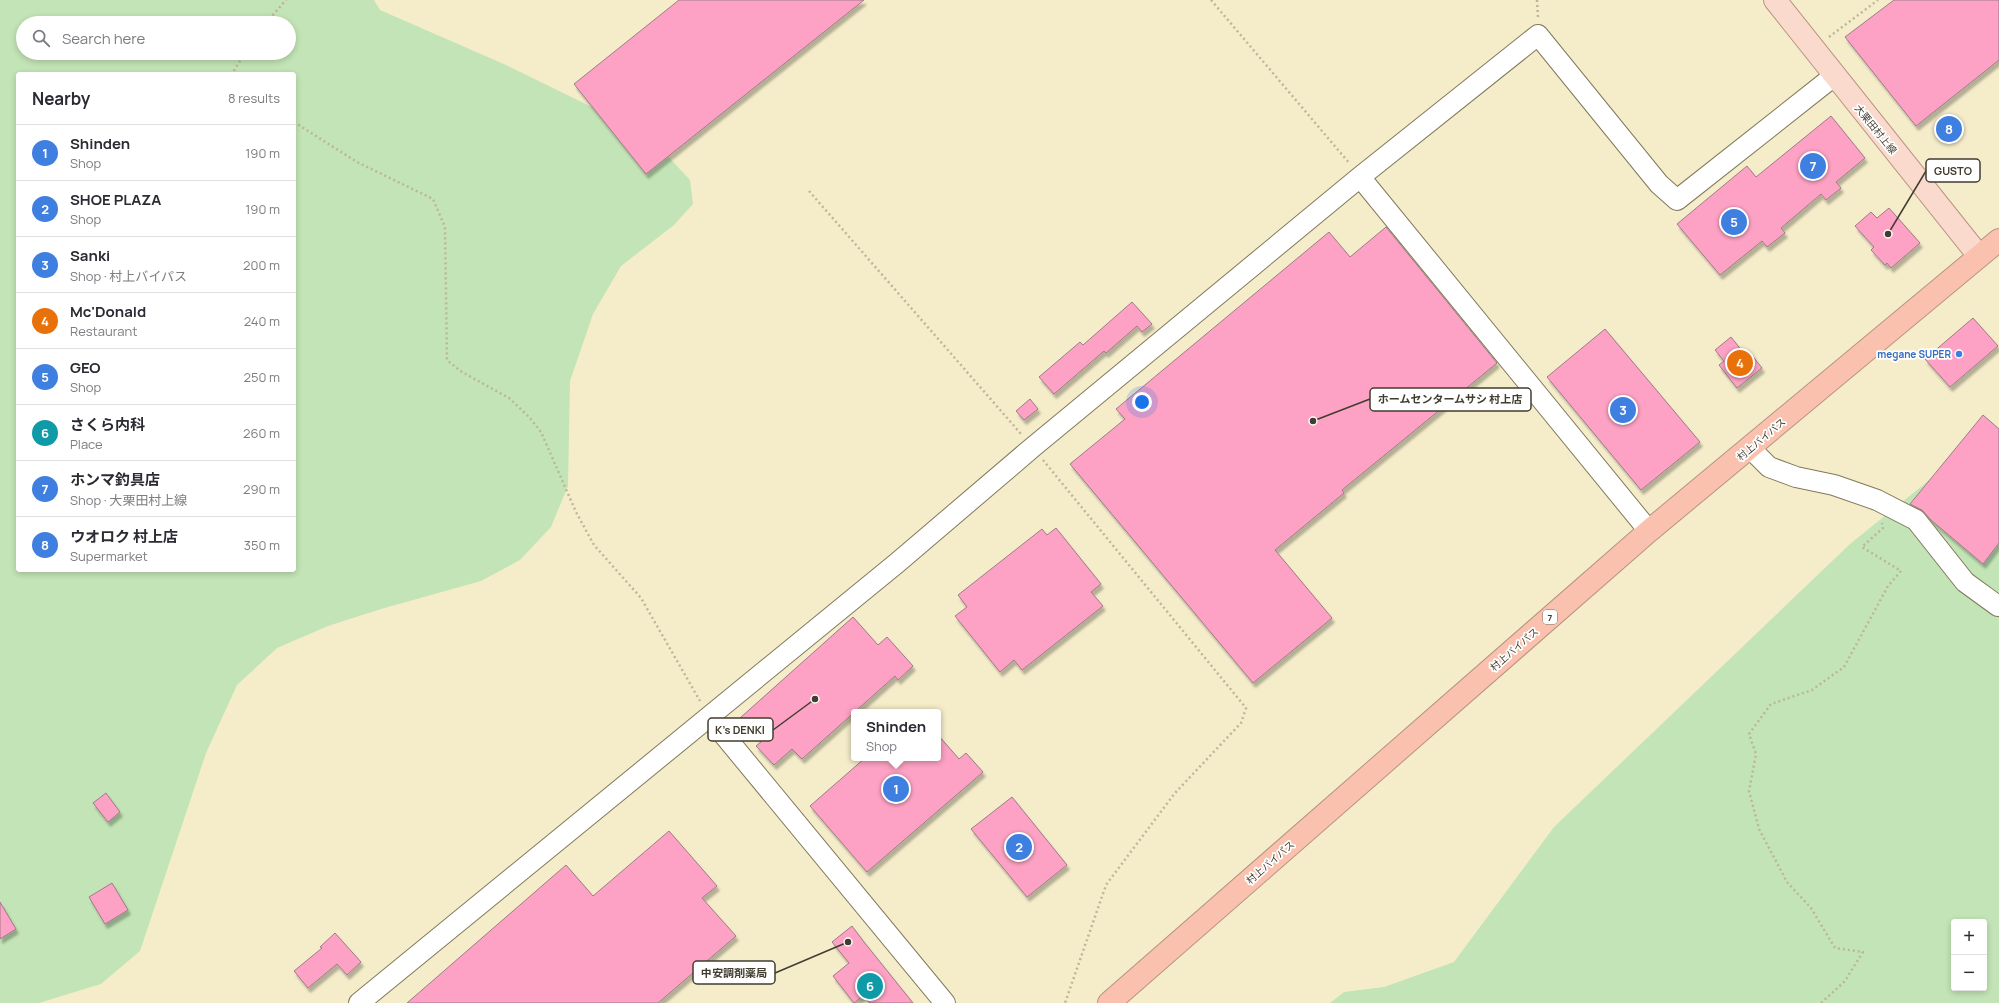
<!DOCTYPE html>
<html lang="en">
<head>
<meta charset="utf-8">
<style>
  body { margin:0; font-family:Manrope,"Noto Sans JP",sans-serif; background:#f2f2f3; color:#2b2b33 }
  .controls { position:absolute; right:12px; bottom:12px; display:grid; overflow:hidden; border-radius:4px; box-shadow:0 2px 6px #0003 }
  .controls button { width:36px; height:36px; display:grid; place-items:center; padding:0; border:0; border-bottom:1px solid #e1e1e2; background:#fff; color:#2b2b33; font:20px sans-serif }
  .you { position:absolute; left:1142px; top:402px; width:14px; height:14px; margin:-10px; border:3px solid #fff; border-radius:50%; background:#1a73e8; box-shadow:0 0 0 6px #1a73e833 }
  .badge { display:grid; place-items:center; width:26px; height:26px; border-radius:50%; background:#0f766e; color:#fff; font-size:13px; font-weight:700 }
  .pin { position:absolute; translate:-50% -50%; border:2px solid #fff; box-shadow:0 1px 4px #0006 }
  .popup { position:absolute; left:851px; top:709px; width:90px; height:52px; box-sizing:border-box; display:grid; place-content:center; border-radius:4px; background:#fff; filter:drop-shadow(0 1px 3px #0005); font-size:13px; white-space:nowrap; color:#7c7c81 }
  .popup b { font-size:15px; color:#2b2b33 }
  .popup::after { content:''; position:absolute; left:50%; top:100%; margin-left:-8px; border:8px solid transparent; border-top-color:#fff }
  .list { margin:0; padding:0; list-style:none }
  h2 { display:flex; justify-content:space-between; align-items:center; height:52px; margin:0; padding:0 16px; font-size:17px }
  h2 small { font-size:13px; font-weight:400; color:#7c7c81 }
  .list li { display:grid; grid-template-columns:26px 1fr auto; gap:12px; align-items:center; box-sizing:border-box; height:56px; padding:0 16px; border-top:1px solid #e1e1e2 }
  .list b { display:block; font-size:15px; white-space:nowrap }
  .list p { margin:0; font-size:13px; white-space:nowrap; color:#7c7c81 }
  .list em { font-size:13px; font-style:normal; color:#7c7c81 }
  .icon { flex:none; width:22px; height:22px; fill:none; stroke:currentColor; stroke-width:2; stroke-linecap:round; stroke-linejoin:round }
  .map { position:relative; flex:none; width:1999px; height:1003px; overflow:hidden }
  .search { position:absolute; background:#fff; box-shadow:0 2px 6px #0003; left:16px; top:16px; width:280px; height:44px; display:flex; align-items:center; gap:10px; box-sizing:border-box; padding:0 14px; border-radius:22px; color:#7c7c81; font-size:15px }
  .panel { position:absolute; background:#fff; box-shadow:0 2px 6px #0003; left:16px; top:72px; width:280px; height:500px; border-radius:4px }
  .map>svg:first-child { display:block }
  .green { fill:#c3e4b6; fill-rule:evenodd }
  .building { fill:#fda2c4; stroke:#9e7b87; filter:url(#shadow) }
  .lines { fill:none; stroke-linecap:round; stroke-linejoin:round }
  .minor-casing { stroke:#81795a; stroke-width:22 }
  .major-casing { stroke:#b89382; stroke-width:24 }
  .highway-casing { stroke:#b89382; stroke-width:24 }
  .path { stroke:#bcb699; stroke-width:2.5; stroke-dasharray:2 3; stroke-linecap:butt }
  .minor { stroke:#fff; stroke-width:20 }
  .major { stroke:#fbdace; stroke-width:22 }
  .highway { stroke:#f9c1ae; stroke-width:22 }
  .shop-dot { fill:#3f7fe0; stroke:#fff; stroke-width:1.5 }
  .labels { text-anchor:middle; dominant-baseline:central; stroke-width:3.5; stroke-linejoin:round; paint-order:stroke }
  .shield { fill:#fff; stroke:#79776d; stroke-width:1 }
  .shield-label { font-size:9px; font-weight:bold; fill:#403d2f }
  .street-label { font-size:10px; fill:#403d2f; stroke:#fff }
  .shop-label { font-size:10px; font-weight:bold; fill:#366cbe; stroke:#fff; text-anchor:end }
  .leader { fill:none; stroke:#403d2f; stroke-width:1.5 }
  .callout-dot { fill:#403d2f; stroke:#fff; stroke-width:1.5 }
  .callout { fill:#fff; stroke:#403d2f; stroke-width:1.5 }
  .callout-label { font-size:11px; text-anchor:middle; font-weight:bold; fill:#403d2f }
</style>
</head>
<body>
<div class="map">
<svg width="1999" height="1003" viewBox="0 0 1999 1003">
  <defs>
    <filter id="shadow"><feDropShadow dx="2.5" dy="4.5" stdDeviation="1" flood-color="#0004"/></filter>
  </defs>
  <rect width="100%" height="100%" fill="#f5edca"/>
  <path class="green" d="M 0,0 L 374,0 L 380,10 L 506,65 L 647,134 L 690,180 L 693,204 L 674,225 L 621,266 L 593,314 L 570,381 L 568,486 L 551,527 L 520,560 L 481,581 L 381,609 L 328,626 L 277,648 L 237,685 L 206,753 L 140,951 L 101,984 L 39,1003 L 0,1003 ZM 23,23 L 289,23 L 289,53 L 23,53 ZM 18,74 L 294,74 L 294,570 L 18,570 Z
    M 1999,428 L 1999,1003 L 1330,1003 L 1344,992 L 1384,987 L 1454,962 L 1554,827 L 1850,544 L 1943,469 ZM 1954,922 L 1984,922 L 1984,988 L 1954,988 Z"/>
  <path class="building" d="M 679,0 L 864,0 L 646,174 L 574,84 Z
    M 1894,0 L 1999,0 L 1999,60 L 1916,126 L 1845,37 Z
    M 1831,116 L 1865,158 L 1836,182 L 1841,188 L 1826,200 L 1821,194 L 1781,228 L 1785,233 L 1767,247 L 1762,241 L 1720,275 L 1677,224 L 1747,166 L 1756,177 Z
    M 1889,208 L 1920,243 L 1891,268 L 1887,263 L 1885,265 L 1871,250 L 1874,247 L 1855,226 L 1871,212 L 1877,218 Z
    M 1386,227 L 1497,363 L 1342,490 L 1344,493 L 1275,550 L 1332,618 L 1253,683 L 1070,464 L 1125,419 L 1116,409 L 1329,232 L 1350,257 Z
    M 1132,302 L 1152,324 L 1142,332 L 1137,326 L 1106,353 L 1104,351 L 1054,394 L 1039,377 L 1080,342 L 1083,345 Z
    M 1973,318 L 1998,346 L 1950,387 L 1925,359 Z
    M 1605,329 L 1700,442 L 1641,490 L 1547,377 Z
    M 1731,337 L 1746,356 L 1750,353 L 1762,368 L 1737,388 L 1719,365 L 1724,361 L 1715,350 Z
    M 1030,399 L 1038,409 L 1024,420 L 1016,411 Z
    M 1983,415 L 1999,429 L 1999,543 L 1983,564 L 1931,520 L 1922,510 L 1910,504 Z
    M 1056,528 L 1101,584 L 1091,592 L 1103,606 L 1022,670 L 1014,660 L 1000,672 L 955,616 L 967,607 L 958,595 L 1042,529 L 1047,535 Z
    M 853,617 L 878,645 L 887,637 L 913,666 L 898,680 L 895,676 L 802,759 L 792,749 L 774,765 L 756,746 L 761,742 L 740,718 Z
    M 938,735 L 959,759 L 966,753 L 983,772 L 867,872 L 810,806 L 865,758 L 938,758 Z
    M 106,793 L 120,812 L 108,822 L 93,803 Z
    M 1012,797 L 1067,865 L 1027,897 L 971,829 Z
    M 669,831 L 717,886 L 702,898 L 736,936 L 658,1003 L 407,1003 L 566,865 L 593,896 Z
    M 112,883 L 128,910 L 105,924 L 89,897 Z
    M 0,902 L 16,929 L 0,939 Z
    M 852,926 L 864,942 L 913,1003 L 870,1003 L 864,995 L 854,1003 L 833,976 L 849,963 L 832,942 Z
    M 335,933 L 361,962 L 347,975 L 337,964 L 308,988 L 294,971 L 322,948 L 320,947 Z"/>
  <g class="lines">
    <g class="minor-casing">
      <path id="minor" d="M 1360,177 L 1649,531
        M 1750,448 L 1769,467 L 1796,477 L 1834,485 L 1877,500 L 1916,520 L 1965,582 L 1998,606
        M 709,717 L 945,1003
        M 359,1003 L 897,563 L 1033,447 L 1360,177 L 1538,35 L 1659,184 L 1677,200 L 1834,76"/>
    </g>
    <g class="major-casing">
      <path id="major" d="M 1775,0 L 1979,256"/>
    </g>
    <g class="highway-casing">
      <path id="highway" d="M 1109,1003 L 1649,531 L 1999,240"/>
    </g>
    <path class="path" d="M 1211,0 L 1350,164
      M 1537,0 L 1538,18
      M 266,23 L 286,0
      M 1829,37 L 1878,0
      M 236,74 L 233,72 L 245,53
      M 294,122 L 357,162 L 433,199 L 445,227 L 447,360 L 462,372 L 509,398 L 529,417 L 541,432 L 576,512 L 594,545 L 641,598 L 700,701
      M 809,191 L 1022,435
      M 1043,460 L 1246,708 L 1241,723 L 1175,793 L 1106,885 L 1065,1003
      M 1821,1003 L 1845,981 L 1863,952 L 1835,948 L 1811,908 L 1787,882 L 1759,829 L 1749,791 L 1756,754 L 1749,734 L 1771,704 L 1812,690 L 1844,667 L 1888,586 L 1901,571 L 1862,547 L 1883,528 L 1882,523"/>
    <use href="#minor" class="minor"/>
    <use href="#major" class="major"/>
    <use href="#highway" class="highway"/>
  </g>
  <circle class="shop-dot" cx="1959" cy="354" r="4"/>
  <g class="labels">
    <rect class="shield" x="1543" y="610" width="14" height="14" rx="3"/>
    <g class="shield-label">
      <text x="1550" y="617">7</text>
    </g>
    <g class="street-label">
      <text transform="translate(1876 129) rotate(51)">大栗田村上線</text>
      <text transform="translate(1761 439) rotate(-40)">村上バイパス</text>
      <text transform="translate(1514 649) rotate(-41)">村上バイパス</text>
      <text transform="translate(1270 862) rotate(-41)">村上バイパス</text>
    </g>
    <g class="shop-label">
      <text x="1951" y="354">megane SUPER</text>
    </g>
  </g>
  <path class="leader" d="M1888 234L1926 171M1313 421L1370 399M815 699L773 730M848 942L775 973"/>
  <g class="callout-dot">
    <circle cx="1888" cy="234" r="4"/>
    <circle cx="1313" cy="421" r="4"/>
    <circle cx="815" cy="699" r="4"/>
    <circle cx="848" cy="942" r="4"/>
  </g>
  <g class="callout">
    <rect x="1926" y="159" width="54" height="23" rx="4"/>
    <rect x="1370" y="388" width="161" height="23" rx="4"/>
    <rect x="708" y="718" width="65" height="23" rx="4"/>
    <rect x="693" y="961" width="82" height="23" rx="4"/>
  </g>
  <g class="callout-label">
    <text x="1953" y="175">GUSTO</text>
    <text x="1450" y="403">ホームセンタームサシ 村上店</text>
    <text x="740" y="734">K's DENKI</text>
    <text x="734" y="977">中安調剤薬局</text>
  </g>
</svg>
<div class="controls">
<button>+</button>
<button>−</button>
</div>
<div class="you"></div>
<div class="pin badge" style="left:896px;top:789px;background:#3f7fe0">1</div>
<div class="popup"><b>Shinden</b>Shop</div>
<div class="pin badge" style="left:1019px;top:847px;background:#3f7fe0">2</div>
<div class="pin badge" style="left:1623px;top:410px;background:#3f7fe0">3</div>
<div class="pin badge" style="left:1740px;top:363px;background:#e8710a">4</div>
<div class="pin badge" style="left:1734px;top:222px;background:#3f7fe0">5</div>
<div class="pin badge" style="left:870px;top:986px;background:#0f9aa8">6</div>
<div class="pin badge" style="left:1813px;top:166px;background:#3f7fe0">7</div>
<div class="pin badge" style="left:1949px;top:129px;background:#3f7fe0">8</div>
<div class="search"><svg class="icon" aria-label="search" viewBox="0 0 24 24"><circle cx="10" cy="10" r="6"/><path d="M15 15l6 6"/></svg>Search here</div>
<section class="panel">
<h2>Nearby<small>8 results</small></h2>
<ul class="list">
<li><span class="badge" style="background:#3f7fe0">1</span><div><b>Shinden</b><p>Shop</p></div><em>190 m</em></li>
<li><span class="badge" style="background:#3f7fe0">2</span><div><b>SHOE PLAZA</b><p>Shop</p></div><em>190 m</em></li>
<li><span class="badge" style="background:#3f7fe0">3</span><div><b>Sanki</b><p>Shop · 村上バイパス</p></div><em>200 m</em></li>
<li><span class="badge" style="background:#e8710a">4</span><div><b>Mc'Donald</b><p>Restaurant</p></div><em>240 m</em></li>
<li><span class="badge" style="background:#3f7fe0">5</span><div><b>GEO</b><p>Shop</p></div><em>250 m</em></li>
<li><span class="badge" style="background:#0f9aa8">6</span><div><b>さくら内科</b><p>Place</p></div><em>260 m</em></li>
<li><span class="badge" style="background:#3f7fe0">7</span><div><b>ホンマ釣具店</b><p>Shop · 大栗田村上線</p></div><em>290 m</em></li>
<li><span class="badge" style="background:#3f7fe0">8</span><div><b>ウオロク 村上店</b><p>Supermarket</p></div><em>350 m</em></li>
</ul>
</section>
</div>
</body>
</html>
